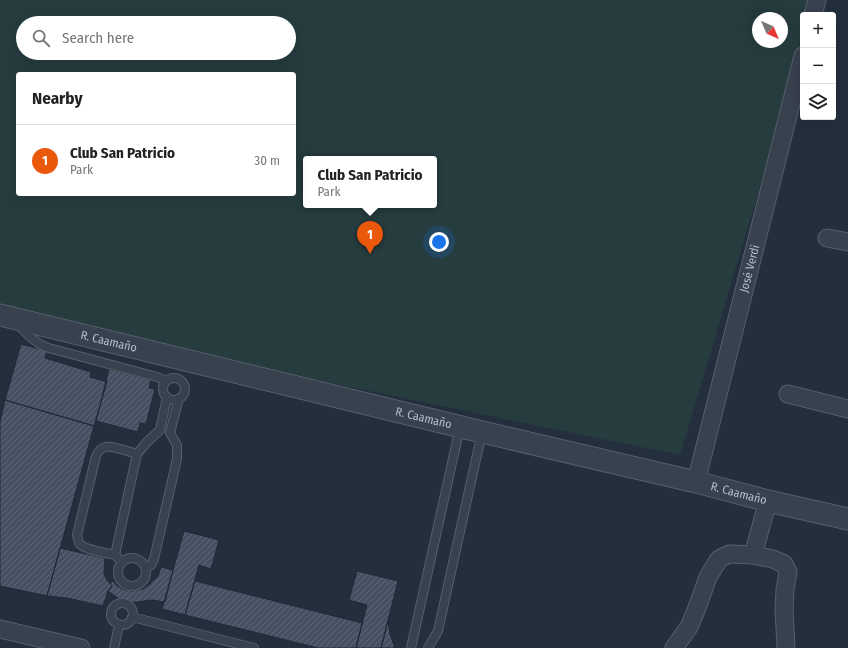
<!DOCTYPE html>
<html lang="en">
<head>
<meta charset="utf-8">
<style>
  body { margin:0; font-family:"Fira Sans Condensed",sans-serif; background:#f6f6f6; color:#222 }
  .controls { position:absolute; right:12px; top:12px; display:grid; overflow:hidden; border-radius:4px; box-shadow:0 4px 16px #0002 }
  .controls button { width:36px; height:36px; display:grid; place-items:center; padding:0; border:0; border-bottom:1px solid #e0e0e0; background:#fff; color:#222; font:20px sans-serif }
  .compass { position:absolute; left:752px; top:12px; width:36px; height:36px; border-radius:50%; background:#fff; box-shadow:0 4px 16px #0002; rotate:136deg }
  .you { position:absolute; left:439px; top:242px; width:14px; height:14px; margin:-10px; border:3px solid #fff; border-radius:50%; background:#1a73e8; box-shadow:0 0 0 6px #1a73e833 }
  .badge { display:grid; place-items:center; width:26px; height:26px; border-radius:50%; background:#ea580c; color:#fff; font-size:13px; font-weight:700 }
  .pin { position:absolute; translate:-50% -33px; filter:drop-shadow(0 1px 2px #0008) }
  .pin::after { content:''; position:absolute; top:21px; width:14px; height:12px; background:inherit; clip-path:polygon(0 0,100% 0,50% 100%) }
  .popup { position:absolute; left:303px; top:156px; width:134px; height:52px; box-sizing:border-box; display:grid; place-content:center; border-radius:4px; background:#fff; filter:drop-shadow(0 1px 3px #0005); font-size:13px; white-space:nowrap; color:#767676 }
  .popup b { font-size:15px; color:#222 }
  .popup::after { content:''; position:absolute; left:50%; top:100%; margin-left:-8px; border:8px solid transparent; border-top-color:#fff }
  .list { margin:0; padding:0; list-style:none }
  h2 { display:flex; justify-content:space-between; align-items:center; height:52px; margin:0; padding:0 16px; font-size:17px }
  h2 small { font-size:13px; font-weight:400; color:#767676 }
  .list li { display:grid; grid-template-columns:26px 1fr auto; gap:12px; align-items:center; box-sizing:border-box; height:72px; padding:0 16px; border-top:1px solid #e0e0e0 }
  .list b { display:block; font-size:15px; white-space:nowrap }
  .list p { margin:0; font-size:13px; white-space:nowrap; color:#767676 }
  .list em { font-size:13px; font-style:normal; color:#767676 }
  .icon { flex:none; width:22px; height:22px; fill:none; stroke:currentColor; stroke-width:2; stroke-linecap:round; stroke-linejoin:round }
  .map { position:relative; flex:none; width:848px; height:648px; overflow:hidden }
  .search { position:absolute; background:#fff; box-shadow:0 4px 16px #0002; left:16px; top:16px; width:280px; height:44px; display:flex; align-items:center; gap:10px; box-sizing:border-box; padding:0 14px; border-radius:22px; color:#767676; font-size:15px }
  .panel { position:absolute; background:#fff; box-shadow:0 4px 16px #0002; left:16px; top:72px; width:280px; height:124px; border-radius:4px }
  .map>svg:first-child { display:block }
  .park { fill:#263c3f; fill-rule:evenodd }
  .building { fill:url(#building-hatch); stroke:#1f2835 }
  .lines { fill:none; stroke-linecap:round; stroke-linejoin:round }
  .service-casing { stroke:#565f6c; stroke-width:10 }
  .minor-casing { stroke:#565f6c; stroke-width:19 }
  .tertiary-casing { stroke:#565f6c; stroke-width:23 }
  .service { stroke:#38414e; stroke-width:8 }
  .minor { stroke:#38414e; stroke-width:17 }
  .tertiary { stroke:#38414e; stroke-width:21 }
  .labels { text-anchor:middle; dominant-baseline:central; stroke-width:4; stroke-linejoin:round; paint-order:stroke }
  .street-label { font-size:12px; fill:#b4bcc9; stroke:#1d2633 }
</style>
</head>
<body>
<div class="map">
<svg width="848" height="648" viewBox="0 0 848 648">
  <defs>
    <pattern id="building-hatch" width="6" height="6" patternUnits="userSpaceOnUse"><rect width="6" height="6" fill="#455162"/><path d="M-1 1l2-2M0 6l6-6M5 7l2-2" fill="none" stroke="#5d6877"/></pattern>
  </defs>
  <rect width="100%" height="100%" fill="#242f3e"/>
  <path class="park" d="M 0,0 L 816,0 L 811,15 L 803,15 L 803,42 L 680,455 L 0,315 ZM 758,18 L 782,18 L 782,42 L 758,42 ZM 23,23 L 289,23 L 289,53 L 23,53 ZM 18,74 L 294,74 L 294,194 L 18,194 ZM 306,159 L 434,159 L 434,205 L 306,205 Z"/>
  <path class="building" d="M 21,344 L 47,351 L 45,358 L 91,372 L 90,377 L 107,382 L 94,426 L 5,400 Z
    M 109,369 L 151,380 L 149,388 L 155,389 L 146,424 L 140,423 L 138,432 L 96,421 Z
    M 5,400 L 94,426 L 47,596 L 0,586 L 0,422 Z
    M 184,531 L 219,540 L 211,569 L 199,565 L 185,615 L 162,609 Z
    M 60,548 L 105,558 L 104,574 L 107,580 L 112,586 L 108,591 L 103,606 L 67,598 L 47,596 Z
    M 161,567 L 173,570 L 165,602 L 151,600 L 130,603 L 123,602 L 108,591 L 112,586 L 110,584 L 113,581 L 117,586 L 125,590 L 132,591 L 143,589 L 150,584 L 158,576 Z
    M 357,571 L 398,581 L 381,648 L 356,648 L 367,605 L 349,600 Z
    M 195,581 L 362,623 L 356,648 L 318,648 L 185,615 Z
    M 388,621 L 390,634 L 395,648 L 381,648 Z"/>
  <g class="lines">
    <g class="service-casing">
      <path id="service" d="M 18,324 C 26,334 33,341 45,347 L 157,377 L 166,381
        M163 389a11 11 0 1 1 22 0a11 11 0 1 1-22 0Z
        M 115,555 C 107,553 85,550 80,544 C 78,542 78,538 77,535 L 96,456 C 98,452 101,448 105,447 C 112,445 130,452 137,454
        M118 572a14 14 0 1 1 28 0a14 14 0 1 1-28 0Z
        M 122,562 L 115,555 L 137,454 L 147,442 L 160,430 L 167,397
        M 146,568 L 151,565 L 154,559 L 177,459 L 177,445 L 170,433 L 179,398
        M111 614a11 11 0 1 1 22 0a11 11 0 1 1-22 0Z
        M 132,617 L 254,648
        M 114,648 L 119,625
        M 411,648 L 460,427
        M 428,648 L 438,631 L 482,432"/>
    </g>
    <g class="minor-casing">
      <g id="minor">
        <path d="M 813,15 L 817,0"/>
        <path d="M 827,238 L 848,242"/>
        <path d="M 788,394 L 848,409"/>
        <path id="s1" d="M 696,482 L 803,56"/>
        <path d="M 753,555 L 768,501"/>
        <path d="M 0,629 L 81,648"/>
        <path d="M 674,648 L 689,627 L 697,608 L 708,577 L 719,559 L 729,554 L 753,555 L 773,559 L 784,564 L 788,572 L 785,590 L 784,609 L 786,648"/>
      </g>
    </g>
    <g class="tertiary-casing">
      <g id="tertiary">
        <path id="s2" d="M 0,315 L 482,432 L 696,482 L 768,501 L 848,519"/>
      </g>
    </g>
    <use href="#service" class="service"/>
    <use href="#minor" class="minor"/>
    <use href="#tertiary" class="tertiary"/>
  </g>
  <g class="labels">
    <g class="street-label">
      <text stroke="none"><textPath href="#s1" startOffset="220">José Verdi</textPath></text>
      <text stroke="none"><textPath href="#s2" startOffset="112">R. Caamaño</textPath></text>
      <text stroke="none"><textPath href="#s2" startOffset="436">R. Caamaño</textPath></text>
      <text stroke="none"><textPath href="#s2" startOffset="760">R. Caamaño</textPath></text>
    </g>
  </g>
</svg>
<div class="controls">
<button>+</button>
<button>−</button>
<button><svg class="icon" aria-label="layers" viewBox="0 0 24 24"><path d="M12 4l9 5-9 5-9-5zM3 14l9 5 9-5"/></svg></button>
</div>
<svg class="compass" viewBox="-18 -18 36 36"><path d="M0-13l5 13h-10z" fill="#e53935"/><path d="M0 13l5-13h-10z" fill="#767676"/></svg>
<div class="you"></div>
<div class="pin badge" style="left:370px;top:254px">1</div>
<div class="popup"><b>Club San Patricio</b>Park</div>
<div class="search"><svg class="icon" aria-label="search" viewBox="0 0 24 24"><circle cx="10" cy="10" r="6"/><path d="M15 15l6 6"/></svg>Search here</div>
<section class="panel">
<h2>Nearby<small></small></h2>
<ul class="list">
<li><span class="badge">1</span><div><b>Club San Patricio</b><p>Park</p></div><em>30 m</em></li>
</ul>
</section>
</div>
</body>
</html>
